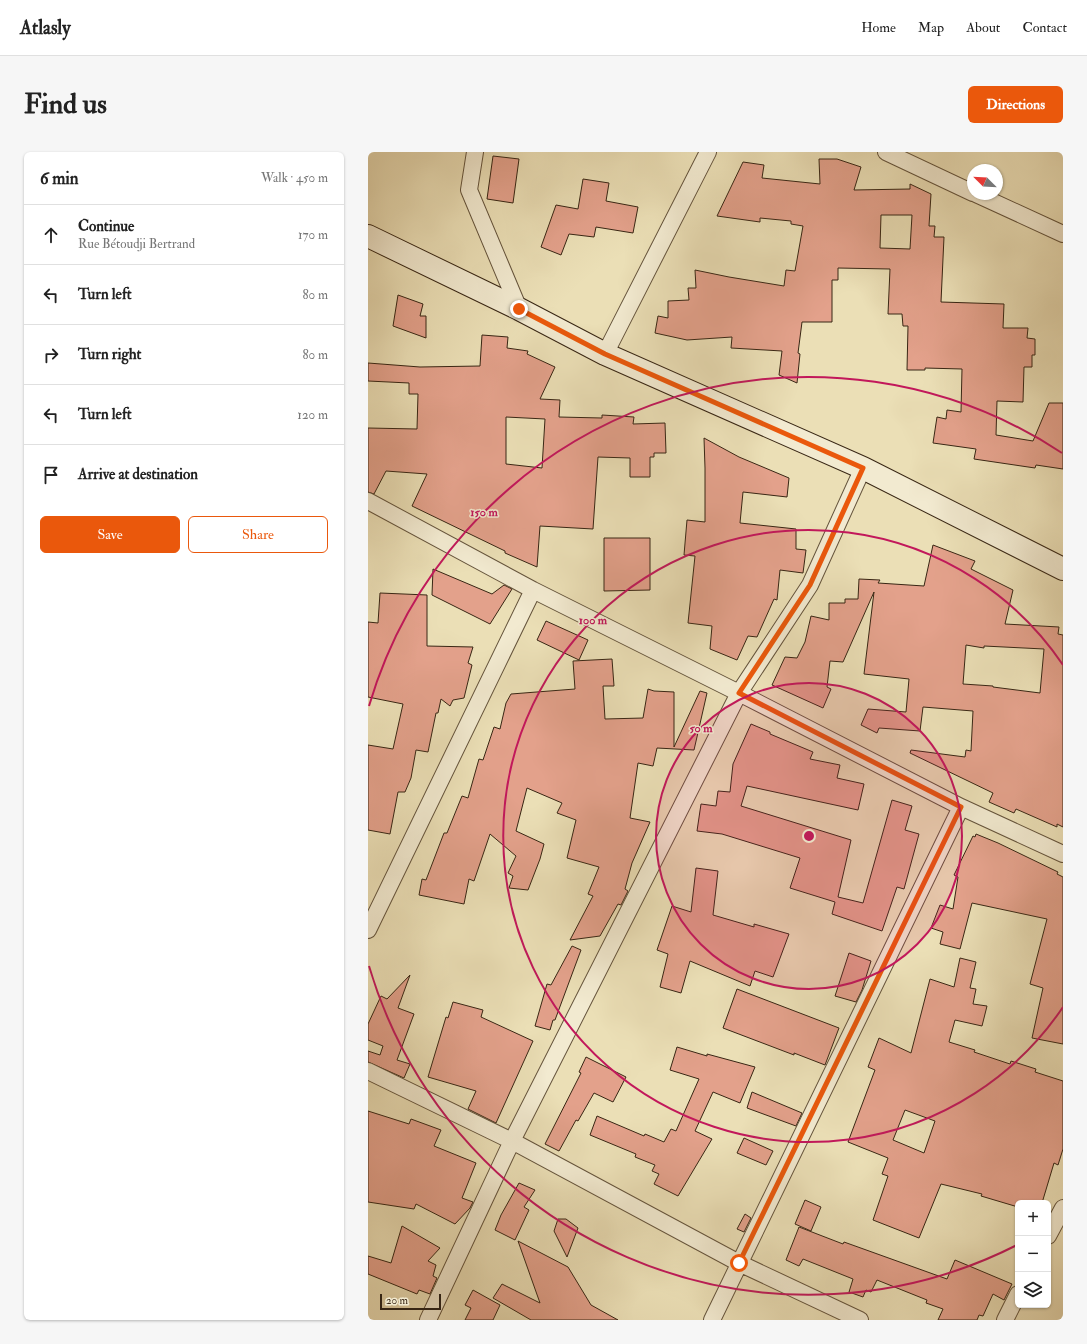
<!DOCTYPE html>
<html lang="en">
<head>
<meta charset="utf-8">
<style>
  body { margin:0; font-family:"IM FELL Double Pica",serif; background:#f6f6f6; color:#222 }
  .controls { position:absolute; right:12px; bottom:12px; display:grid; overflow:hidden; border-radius:6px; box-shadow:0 1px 3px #0004 }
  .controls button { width:36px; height:36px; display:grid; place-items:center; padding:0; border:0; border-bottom:1px solid #e0e0e0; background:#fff; color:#222; font:20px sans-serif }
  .compass { position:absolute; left:599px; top:12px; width:36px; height:36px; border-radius:50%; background:#fff; box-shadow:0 1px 3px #0004; rotate:294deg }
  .scale { position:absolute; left:12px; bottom:10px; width:61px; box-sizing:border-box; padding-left:4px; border:2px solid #382614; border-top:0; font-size:11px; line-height:14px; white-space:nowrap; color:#382614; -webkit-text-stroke:3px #f2ead0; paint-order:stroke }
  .stop { position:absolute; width:12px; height:12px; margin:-9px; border:3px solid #ea580c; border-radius:50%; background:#fff }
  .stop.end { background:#ea580c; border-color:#fff; box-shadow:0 1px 4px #0008 }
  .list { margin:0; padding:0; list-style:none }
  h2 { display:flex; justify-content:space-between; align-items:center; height:52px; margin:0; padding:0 16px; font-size:17px }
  h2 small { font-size:13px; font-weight:400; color:#767676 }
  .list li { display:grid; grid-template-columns:26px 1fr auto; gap:12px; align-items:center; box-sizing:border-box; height:60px; padding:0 16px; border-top:1px solid #e0e0e0 }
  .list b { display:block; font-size:15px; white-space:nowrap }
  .list p { margin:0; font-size:13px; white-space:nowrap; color:#767676 }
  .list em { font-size:13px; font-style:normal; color:#767676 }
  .actions { display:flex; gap:8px; padding:12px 16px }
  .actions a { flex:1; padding:9px 0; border:1px solid #ea580c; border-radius:6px; text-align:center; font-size:14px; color:#ea580c }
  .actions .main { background:#ea580c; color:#fff }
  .icon { flex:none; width:22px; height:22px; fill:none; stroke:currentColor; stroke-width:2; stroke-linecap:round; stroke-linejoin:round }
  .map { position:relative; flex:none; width:695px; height:1168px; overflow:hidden; border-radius:6px }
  header { display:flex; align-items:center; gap:24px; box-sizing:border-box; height:56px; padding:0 20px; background:#fff; border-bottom:1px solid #e0e0e0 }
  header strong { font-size:19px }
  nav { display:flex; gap:22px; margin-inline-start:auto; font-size:14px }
  .intro { display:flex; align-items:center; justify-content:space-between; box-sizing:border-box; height:96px; padding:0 24px }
  h1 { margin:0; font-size:28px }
  .button { padding:10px 18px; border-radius:6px; background:#ea580c; color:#fff; font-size:14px; font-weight:700 }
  main { display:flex; gap:24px; padding:0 24px }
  aside { flex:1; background:#fff; border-radius:6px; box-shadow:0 1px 3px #0004 }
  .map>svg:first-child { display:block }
  .building { fill:#e3a18b; stroke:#382614; fill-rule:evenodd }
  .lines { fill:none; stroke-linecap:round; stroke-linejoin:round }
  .street-casing { stroke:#65543c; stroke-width:18 }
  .secondary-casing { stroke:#382614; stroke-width:24 }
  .street { stroke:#f2ead0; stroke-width:16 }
  .secondary { stroke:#f2ead0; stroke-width:22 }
  .route { stroke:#ea580c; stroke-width:5 }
  .ring { fill:none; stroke:#c2185b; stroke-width:2 }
  .centre { fill:#c2185b; stroke:#f2ead0; stroke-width:2 }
  .ring-label { font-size:12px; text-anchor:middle; font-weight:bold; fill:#c2185b; stroke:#f2ead0; stroke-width:3; stroke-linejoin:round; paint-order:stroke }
</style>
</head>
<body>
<header>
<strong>Atlasly</strong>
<nav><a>Home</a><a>Map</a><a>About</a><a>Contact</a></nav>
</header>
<div class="intro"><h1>Find us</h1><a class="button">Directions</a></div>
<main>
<aside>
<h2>6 min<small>Walk · 450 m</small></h2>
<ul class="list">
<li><svg class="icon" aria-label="ahead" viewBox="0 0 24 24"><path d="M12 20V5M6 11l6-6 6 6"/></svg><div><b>Continue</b><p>Rue Bétoudji Bertrand</p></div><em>170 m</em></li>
<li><svg class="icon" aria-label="left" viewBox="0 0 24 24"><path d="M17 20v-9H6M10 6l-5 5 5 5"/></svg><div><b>Turn left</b></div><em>80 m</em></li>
<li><svg class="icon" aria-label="right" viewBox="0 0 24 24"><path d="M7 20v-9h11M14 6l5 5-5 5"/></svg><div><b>Turn right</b></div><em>80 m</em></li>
<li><svg class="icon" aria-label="left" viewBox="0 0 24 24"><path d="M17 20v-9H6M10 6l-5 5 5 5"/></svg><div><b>Turn left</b></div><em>120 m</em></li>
<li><svg class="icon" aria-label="arrive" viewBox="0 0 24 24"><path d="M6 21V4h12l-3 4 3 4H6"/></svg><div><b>Arrive at destination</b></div></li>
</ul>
<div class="actions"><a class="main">Save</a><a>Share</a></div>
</aside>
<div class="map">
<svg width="695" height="1168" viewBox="0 0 695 1168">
  <rect width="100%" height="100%" fill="#ebdfb6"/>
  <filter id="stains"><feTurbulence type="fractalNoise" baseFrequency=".005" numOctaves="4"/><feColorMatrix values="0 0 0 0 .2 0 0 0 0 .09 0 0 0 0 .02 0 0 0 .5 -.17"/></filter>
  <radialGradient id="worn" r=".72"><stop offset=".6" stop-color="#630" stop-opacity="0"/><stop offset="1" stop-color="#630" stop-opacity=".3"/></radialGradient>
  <path class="building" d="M 125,4 L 151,7 L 145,51 L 119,47 Z
    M 451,7 L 469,7 L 493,15 L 486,38 L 542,37 L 542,32 L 563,42 L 561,74 L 567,74 L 566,85 L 576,85 L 573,150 L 636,152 L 635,176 L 660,176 L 659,186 L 667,187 L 667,203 L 664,203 L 664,215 L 656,215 L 655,250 L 629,249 L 628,283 L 665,289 L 681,251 L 695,251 L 695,317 L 668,313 L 667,316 L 606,307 L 608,297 L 565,291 L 569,265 L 578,267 L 579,258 L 593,260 L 594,217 L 557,216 L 557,218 L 539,218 L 540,174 L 535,174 L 534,162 L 520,162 L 522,117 L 470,116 L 470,128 L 464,128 L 464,170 L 434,170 L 430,201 L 432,202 L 429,231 L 411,223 L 414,199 L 363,196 L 364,185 L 319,188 L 287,181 L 290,164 L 300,166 L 300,149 L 321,148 L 320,136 L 328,136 L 327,118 L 361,125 L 416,134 L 418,118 L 427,119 L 435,74 L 423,72 L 423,69 L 392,66 L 392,70 L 349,64 L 375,10 L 396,13 L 394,26 L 452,32 ZM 513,63 L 544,63 L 542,97 L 512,96 Z
    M 215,27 L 241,31 L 238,49 L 270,55 L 265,81 L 228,75 L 226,85 L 201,82 L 193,103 L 173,95 L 188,53 L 210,57 Z
    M 30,143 L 55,152 L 52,164 L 58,164 L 58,186 L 25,174 Z
    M 114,183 L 140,185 L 139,196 L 160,199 L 159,202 L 187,215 L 172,247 L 192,248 L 191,265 L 234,266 L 234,263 L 266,265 L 265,272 L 297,271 L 298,301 L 286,301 L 286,305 L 282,305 L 282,325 L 262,325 L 262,306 L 230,305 L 225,377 L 172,374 L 169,415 L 137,401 L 137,399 L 44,354 L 59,322 L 18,319 L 6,342 L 0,340 L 0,276 L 49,277 L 50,242 L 41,242 L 41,231 L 0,229 L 0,211 L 52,215 L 112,214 ZM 138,265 L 177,267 L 174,316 L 138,312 Z
    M 336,286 L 371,305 L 421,326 L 419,345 L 375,340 L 372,371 L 428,377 L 428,397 L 438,398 L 435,421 L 412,418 L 409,448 L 406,447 L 389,485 L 380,484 L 369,508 L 342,497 L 344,474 L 320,471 L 327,404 L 316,403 L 319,368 L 337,370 L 337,316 Z
    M 236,386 L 282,386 L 282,438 L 236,439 Z
    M 565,393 L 607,409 L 603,417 L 645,438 L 637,472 L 691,475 L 690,482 L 695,483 L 695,675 L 689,672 L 689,675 L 648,657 L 646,661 L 621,650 L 625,641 L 542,601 L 543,598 L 597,605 L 598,598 L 603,599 L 605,559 L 555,555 L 552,579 L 511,576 L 509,581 L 493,573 L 500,557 L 538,560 L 541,527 L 496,522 L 506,440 L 475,510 L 462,509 L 459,535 L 463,537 L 455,556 L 404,533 L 417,505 L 429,506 L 437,490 L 443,464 L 461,468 L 461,451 L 477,451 L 477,447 L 490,447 L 491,427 L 512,428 L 510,431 L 556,434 ZM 598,493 L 616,496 L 616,494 L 676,497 L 672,541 L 625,535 L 625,534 L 595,532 Z
    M 65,417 L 124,442 L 136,433 L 144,437 L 122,472 L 64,443 Z
    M 12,441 L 59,443 L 59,494 L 105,495 L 100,511 L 104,513 L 96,546 L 85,548 L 82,554 L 73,547 L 70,561 L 68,561 L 60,600 L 48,598 L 43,626 L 37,640 L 30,640 L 22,682 L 0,678 L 0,593 L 25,597 L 35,552 L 0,545 L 0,470 L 10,471 Z
    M 178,469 L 220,488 L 211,508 L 169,488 Z
    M 244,507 L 246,534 L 235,534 L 237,567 L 275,566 L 280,537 L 286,539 L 306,540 L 306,595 L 332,539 L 339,541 L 326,598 L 289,596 L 285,614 L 270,611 L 262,666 L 282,670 L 264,711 L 257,737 L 260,739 L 253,753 L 250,752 L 232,784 L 202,788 L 225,744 L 220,742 L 231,715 L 199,706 L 208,668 L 189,661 L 194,651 L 159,636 L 148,679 L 176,692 L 172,707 L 160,738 L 141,736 L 145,724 L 140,721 L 148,704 L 122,682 L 106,729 L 101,727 L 96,752 L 51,743 L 54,727 L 58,728 L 76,681 L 79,681 L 94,644 L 100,646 L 111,607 L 115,608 L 126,575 L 132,577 L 138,551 L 143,542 L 207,537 L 205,509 Z
    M 383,572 L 402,580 L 402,582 L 445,600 L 442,607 L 472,613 L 469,626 L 496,632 L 490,658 L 379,634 L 373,654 L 483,688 L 470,745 L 495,751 L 524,648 L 544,654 L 537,678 L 551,682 L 536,737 L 529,735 L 514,779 L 464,762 L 467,750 L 422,736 L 432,706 L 354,682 L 329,679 L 333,652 L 348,654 L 350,639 L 362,640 L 365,612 Z
    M 608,682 L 630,691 L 690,720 L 689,722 L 695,725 L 695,892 L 664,886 L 675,836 L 662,832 L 679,767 L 604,751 L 592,797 L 572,792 L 575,780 L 563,776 L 572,753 L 585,757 L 590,725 L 586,723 L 605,684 L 607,685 Z
    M 328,716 L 350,719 L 345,763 L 386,775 L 386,772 L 421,782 L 405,825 L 387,819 L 382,834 L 322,809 L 313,841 L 292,835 L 300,802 L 289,798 L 304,754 L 323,760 Z
    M 204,794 L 213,798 L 187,868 L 185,868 L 182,878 L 167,874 L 179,832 L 183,833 Z
    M 481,801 L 503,809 L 494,838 L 488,850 L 467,844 Z
    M 592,806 L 608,810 L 602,836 L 608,837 L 605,852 L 619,854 L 614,874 L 587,868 L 581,890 L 607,898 L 606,900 L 642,912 L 643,909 L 668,917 L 667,920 L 695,929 L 695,997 L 690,1013 L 686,1011 L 674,1051 L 650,1051 L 650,1055 L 613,1044 L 614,1042 L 573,1032 L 551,1086 L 505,1068 L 520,1024 L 514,1022 L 520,1006 L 480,990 L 507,918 L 500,915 L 511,886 L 543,901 L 562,827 L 586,835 ZM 537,958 L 567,969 L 556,1001 L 525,988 Z
    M 42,823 L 30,856 L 46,862 L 29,908 L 42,912 L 36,926 L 0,910 L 0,899 L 12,903 L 15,894 L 0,888 L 0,872 L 13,844 L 19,847 Z
    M 369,837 L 471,876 L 457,913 L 426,901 L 426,903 L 355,876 Z
    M 85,850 L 115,858 L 113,865 L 165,889 L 128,971 L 100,957 L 108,939 L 60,925 L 78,865 L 80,866 Z
    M 309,895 L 339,904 L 339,902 L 387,915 L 372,951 L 345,940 L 327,979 L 344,987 L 310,1044 L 286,1032 L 291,1022 L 284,1019 L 287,1013 L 267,1005 L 268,1002 L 222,983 L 229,964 L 276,984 L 277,982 L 296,990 L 303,977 L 308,979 L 331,927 L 302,918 Z
    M 218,905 L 258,925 L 245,950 L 226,941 L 210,969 L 208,968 L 191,999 L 177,992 L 213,921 L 211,920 Z
    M 384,940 L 434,961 L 428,974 L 379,956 Z
    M 0,959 L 41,972 L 43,967 L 73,978 L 66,994 L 108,1011 L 94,1046 L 105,1050 L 102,1056 L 87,1072 L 48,1052 L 46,1057 L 0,1050 Z
    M 376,986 L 405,999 L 398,1013 L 369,1001 Z
    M 151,1031 L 167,1038 L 156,1055 L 161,1058 L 147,1088 L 127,1078 L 133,1063 Z
    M 437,1048 L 453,1055 L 443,1079 L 427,1072 Z
    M 377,1062 L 383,1066 L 376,1080 L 369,1077 Z
    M 190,1067 L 198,1067 L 210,1076 L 199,1105 L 186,1079 Z
    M 34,1074 L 72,1096 L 60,1109 L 68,1113 L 65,1124 L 69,1126 L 62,1142 L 51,1138 L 49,1142 L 0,1122 L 0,1104 L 23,1111 Z
    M 431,1075 L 475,1092 L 476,1090 L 579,1127 L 587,1108 L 644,1132 L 636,1148 L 625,1142 L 615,1164 L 611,1163 L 609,1168 L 570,1168 L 575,1157 L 558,1151 L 559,1148 L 509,1128 L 503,1140 L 498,1138 L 495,1145 L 481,1140 L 485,1127 L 435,1107 L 431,1114 L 418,1108 Z
    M 150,1089 L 200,1115 L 223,1153 L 250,1168 L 163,1168 L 125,1146 L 134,1132 L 172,1151 Z
    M 105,1138 L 132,1153 L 125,1168 L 97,1168 L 103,1156 L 97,1153 Z"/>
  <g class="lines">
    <g class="street-casing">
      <path id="street" d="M 107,0 L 101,38 L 151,157
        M 518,0 L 605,41
        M 608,42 L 695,82
        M 237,202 L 340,0
        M 0,349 L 165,438 L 371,541 L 593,655 L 695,702
        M 0,778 L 165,438
        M 0,919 L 144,989 L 371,1111 L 492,1168
        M 680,1084 L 695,1056
        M 60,1168 L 144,989 L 371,541 L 442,433 L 495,316
        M 344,1168 L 593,655
        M 637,1168 L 650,1142"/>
    </g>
    <g class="secondary-casing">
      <path id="secondary" d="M 0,84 L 151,157 L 237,202 L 495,316 L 695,417"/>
    </g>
    <use href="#street" class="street"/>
    <use href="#secondary" class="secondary"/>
  </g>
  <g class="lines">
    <path class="route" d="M 151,157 L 237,202 L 495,316 L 442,433 L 371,541 L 593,655 L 371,1111"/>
  </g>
  <circle cx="441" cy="684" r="153" fill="#c2185b" fill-opacity=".12"/>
  <g class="ring">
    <circle cx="441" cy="684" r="153"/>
    <path d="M695 855A306 306 0 1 1 695 513"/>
    <path d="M649 1093A459 459 0 0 1 1 814M1 554A459 459 0 0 1 694 301"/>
  </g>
  <circle cx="441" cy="684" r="6" class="centre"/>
  <g class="ring-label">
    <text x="116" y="364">150 m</text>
    <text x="225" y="472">100 m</text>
    <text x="333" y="580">50 m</text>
  </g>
  <rect width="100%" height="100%" filter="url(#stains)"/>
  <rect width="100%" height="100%" fill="url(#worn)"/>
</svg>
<div class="controls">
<button>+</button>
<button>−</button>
<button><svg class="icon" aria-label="layers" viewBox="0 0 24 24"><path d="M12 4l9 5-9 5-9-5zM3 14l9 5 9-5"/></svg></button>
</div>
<svg class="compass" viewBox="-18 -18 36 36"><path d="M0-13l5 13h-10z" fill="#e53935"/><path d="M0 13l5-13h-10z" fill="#767676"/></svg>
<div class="scale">20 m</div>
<div class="stop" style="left:371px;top:1111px"></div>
<div class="stop end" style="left:151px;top:157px"></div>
</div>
</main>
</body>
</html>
